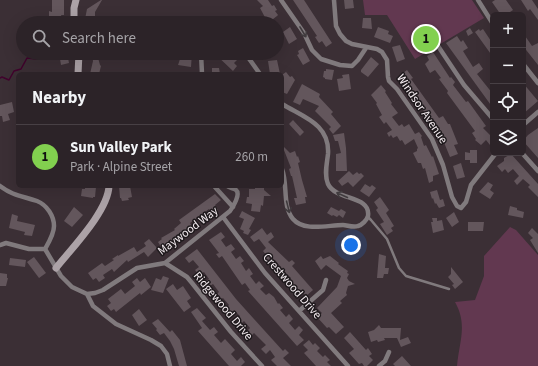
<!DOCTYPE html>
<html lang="en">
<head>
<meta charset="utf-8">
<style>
  body { margin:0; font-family:"Source Sans 3",sans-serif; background:#382f34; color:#f1f3f6 }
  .controls { position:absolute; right:12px; top:12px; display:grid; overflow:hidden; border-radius:6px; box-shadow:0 4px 16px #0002 }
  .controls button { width:36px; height:36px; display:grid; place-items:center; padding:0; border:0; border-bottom:1px solid #484045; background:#2c2328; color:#f1f3f6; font:20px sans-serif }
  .you { position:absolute; left:351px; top:245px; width:14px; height:14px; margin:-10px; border:3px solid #fff; border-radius:50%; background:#1a73e8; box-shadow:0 0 0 6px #1a73e833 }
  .badge { display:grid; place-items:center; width:26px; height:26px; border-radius:50%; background:#82d04f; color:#111; font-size:13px; font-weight:700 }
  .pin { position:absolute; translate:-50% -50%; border:2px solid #fff; box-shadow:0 1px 4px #0006 }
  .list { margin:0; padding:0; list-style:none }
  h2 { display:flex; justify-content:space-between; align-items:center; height:52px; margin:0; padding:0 16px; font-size:17px }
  h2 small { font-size:13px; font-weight:400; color:#a6a4a8 }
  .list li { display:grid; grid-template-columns:26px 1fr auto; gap:12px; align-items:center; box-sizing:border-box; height:64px; padding:0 16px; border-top:1px solid #484045 }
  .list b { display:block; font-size:15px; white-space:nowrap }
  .list p { margin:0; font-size:13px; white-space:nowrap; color:#a6a4a8 }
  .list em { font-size:13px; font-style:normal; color:#a6a4a8 }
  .icon { flex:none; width:22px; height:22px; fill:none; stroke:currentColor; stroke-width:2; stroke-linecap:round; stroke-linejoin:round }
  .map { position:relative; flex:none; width:538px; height:366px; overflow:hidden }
  .search { position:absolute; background:#2c2328; box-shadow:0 4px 16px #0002; left:16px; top:16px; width:268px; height:44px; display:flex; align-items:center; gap:10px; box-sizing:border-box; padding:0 14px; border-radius:22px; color:#a6a4a8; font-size:15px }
  .panel { position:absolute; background:#2c2328; box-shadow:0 4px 16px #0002; left:16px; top:72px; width:268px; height:116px; border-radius:6px }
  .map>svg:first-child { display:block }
  .green { fill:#623850 }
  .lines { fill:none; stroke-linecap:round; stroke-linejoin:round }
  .stream { stroke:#41032d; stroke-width:1.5 }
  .building { fill:#63565c }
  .lane { stroke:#807a7d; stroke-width:2.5 }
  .street { stroke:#807a7d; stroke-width:4.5 }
  .secondary { stroke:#aca2a7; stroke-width:7 }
  .oneway { stroke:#403b3e }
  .labels { text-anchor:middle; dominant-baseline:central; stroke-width:3; stroke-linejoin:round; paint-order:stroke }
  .street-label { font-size:12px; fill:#f6eef2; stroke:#1e191c }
</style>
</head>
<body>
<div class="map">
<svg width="538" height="366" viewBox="0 0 538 366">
  <rect width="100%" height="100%" fill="#3b2f35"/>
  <path class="green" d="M 363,0 L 472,0 L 484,18 L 415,59 L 387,15 L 365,15 Z
    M 510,227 L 516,230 L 538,255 L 538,366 L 457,366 C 459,342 468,325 455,302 L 475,300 L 484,276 L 484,256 Z"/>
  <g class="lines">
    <path class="stream" d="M 0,78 L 2,77 L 9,80 L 14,71 L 21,69 L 27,58 L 36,59 L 41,53"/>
  </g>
  <path class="building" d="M 52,0 L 64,0 L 64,15 L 61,15 L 64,23 L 49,23 L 49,11 L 52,12 Z
    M 101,0 L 102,0 L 95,12 L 95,23 L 87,23 L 85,19 L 87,9 Z
    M 257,0 L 268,0 L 272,6 L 274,5 L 277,10 L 275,11 L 278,15 L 277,16 L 268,23 L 260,8 L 263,6 Z
    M 293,0 L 304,0 L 332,43 L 326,47 L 322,41 L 319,43 L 315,37 L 317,36 Z
    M 344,0 L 353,0 L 354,8 L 345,9 Z
    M 495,0 L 506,0 L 513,10 L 510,12 L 512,15 L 501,15 L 492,2 Z
    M 521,0 L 532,0 L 538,9 L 538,20 L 530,9 L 528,11 Z
    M 363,18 L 371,18 L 372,29 L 362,28 Z
    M 290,27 L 297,39 L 289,44 L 283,32 Z
    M 378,27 L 389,31 L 388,34 L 393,36 L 390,43 L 374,37 Z
    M 470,28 L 473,33 L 468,36 L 466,31 Z
    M 479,29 L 480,31 L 483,29 L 493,44 L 493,57 L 475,32 Z
    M 523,33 L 532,46 L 538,43 L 538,65 L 523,46 Z
    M 457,36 L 461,42 L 463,40 L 468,48 L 463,51 L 473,67 L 479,63 L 483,69 L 477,74 L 493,94 L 493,108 L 446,43 Z
    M 400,45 L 405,59 L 397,62 L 392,47 Z
    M 303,48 L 310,61 L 303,65 L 297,55 L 299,54 L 298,51 Z
    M 433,52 L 450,78 L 451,77 L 455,82 L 453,85 L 466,102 L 468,101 L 486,126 L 483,128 L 490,135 L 493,131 L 493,142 L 490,145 L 486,140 L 481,145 L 475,140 L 476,139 L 472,133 L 475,131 L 447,93 L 448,91 L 439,79 L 441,78 L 435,70 L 430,73 L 425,64 L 429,60 L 427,56 Z
    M 59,53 L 67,53 L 69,63 L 61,65 Z
    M 182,53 L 192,53 L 191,67 L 178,65 Z
    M 214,53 L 224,53 L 228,57 L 231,53 L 238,59 L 234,63 L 237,66 L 233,71 Z
    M 259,53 L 268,53 L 259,59 L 256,54 Z
    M 97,54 L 100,65 L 101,66 L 99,74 L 90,74 L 93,61 L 92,55 Z
    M 371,57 L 379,64 L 368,77 L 361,72 L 361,70 Z
    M 277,60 L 280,74 L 270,74 L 268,61 Z
    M 212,68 L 219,68 L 220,74 L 212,74 Z
    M 326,69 L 334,70 L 332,80 L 325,79 L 325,78 L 323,77 L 324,71 L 326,71 Z
    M 407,70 L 413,78 L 411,79 L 439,118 L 443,116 L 448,124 L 450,124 L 458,144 L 454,145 L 458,154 L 450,157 L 438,128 L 434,129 L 428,117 L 398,77 Z
    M 286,72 L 290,77 L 292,76 L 295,80 L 287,94 L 282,92 L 282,87 L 284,83 L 282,80 L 282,75 Z
    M 349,74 L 351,89 L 339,91 L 337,79 L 343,78 L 342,75 Z
    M 523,83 L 538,101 L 523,114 L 523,102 L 526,99 L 523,96 Z
    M 302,84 L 320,94 L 319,97 L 333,112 L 331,114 L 341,126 L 333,134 L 329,129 L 331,127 L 315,111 L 319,106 L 303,99 L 300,105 L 293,102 Z
    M 381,85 L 386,91 L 385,92 L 392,103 L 391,104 L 398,113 L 392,117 L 399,126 L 402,124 L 404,127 L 409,124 L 415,134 L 419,132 L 422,136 L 421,137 L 424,146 L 426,145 L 432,157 L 433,156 L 439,174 L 433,176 L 433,181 L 429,183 L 425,168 L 423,169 L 421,163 L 418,163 L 413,153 L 417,151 L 417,149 L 418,148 L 414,139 L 405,145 L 402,140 L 400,141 L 397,136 L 393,138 L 391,135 L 389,137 L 387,133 L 392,130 L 386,122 L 384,124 L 379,117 L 382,115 L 376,104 L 377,103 L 371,95 Z
    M 12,102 L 14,112 L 8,114 L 10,120 L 3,122 L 2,116 L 0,116 L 0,105 Z
    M 293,120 L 304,132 L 300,136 L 289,124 Z
    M 538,128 L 538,158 L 523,141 L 528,135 Z
    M 344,133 L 346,148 L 347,171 L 336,171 L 336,154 L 341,153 L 338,141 L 335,141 L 333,135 Z
    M 282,145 L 290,153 L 295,151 L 297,157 L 298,156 L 300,162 L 298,163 L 302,180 L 307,197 L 305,197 L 306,203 L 296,205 L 294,198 L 297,198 L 292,176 L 291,176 L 289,169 L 291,168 Z
    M 470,150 L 477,150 L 477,163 L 470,163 L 470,160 L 465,160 L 465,152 L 470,153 Z
    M 511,154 L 538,184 L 538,197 L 528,187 L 530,185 L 523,179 L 517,185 L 514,181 L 519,176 L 513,169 L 508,173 L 505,169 L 502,172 L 497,166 L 504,161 L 504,158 Z
    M 461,163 L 465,177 L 457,179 L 453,166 Z
    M 349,171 L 353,175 L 357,172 L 359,174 L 361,173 L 364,176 L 353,187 L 348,182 L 342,186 L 338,181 Z
    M 488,182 L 493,185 L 490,190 L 494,193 L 490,199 L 479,192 Z
    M 365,184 L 370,187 L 372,185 L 376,188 L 369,197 L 360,191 Z
    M 89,186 L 96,187 L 95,197 L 93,197 L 93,198 L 81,196 L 82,189 L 85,189 L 85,187 L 89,188 Z
    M 119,186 L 130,186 L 132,197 L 128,198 L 129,200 L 122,201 L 121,198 L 120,198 Z
    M 255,186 L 264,186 L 264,190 L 271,196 L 264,196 L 263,206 L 261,205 L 260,212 L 251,211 L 252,204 L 246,203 L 247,197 L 249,197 L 249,189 L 255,189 Z
    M 437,190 L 440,200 L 443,199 L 445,206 L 439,208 L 436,203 L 435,204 L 433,198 L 432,199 L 430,192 Z
    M 215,194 L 221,200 L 215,205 L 218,210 L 212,214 L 209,209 L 202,214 L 206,219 L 200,223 L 197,218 L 190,223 L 193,228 L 176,241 L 175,240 L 163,250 L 158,242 L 162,239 L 161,238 L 175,230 L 174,229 L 181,223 L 179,220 Z
    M 380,197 L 389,210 L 386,213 L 394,226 L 391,228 L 393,231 L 387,235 L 380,224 L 384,222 L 376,210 L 378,208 L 374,202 Z
    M 510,206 L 517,208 L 517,210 L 524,212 L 523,218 L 508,215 Z
    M 74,207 L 83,215 L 72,227 L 64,221 Z
    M 331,207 L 339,211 L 341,209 L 346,212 L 343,218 L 339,215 L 337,217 L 333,215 L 332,216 L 327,213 Z
    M 242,211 L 255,218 L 249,229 L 251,230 L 248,235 L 243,233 L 244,231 L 240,229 L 244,219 L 239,217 Z
    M 454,212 L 459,222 L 452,227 L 446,218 Z
    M 12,214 L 18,216 L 17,221 L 35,225 L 32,236 L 24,235 L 25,232 L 9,228 Z
    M 432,218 L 437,218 L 437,221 L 442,220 L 444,230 L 433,233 L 431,222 L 433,222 Z
    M 468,222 L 484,222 L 483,231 L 468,231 Z
    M 262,228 L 267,235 L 271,232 L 274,237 L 268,242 L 289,262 L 292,260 L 295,263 L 292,266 L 313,290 L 306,296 L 301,290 L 297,294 L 287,282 L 291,278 L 285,272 L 281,275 L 276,271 L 281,267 L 275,260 L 270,263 L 265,258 L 267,256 L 263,251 L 266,248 L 259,239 L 254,242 L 250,237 Z
    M 532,228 L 538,234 L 538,253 L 530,240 L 533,238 L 528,233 Z
    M 221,232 L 225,237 L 221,240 L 226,247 L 231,244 L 235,249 L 231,252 L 236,259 L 240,256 L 244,261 L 241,263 L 246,271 L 249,268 L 253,274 L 250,276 L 256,284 L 259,281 L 264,286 L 260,289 L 266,295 L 269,293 L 274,297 L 278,304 L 279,303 L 283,308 L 280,310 L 286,317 L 289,314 L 293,319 L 289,323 L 295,330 L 299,326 L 303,330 L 299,335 L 304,340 L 297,346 L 248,291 L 250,290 L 245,283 L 242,285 L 222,256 L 219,258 L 216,254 L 219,253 L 209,240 Z
    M 149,239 L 157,248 L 148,257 L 144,252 L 128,262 L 127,260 L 114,272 L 112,269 L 103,275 L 105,278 L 99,282 L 96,278 L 93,280 L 88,273 L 102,263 L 105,266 L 114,260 L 112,259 L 118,255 L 118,256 L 134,247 L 137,252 L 146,246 L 144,243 Z
    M 197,249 L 236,299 L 283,351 L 285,349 L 289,353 L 283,358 L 291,366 L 277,366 L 271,360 L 275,357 L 270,350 L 266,354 L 261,349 L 266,345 L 254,333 L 250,337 L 246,332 L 250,328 L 244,321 L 240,325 L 236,320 L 240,316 L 234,310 L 230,314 L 225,309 L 229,305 L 223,298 L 218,301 L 214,296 L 219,292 L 213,284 L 208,287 L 204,282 L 209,279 L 204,272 L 199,275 L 195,270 L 199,267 L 193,260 L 189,263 L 185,258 Z
    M 379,254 L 386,256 L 385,268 L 389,268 L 388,274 L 384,274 L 383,278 L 377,278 Z
    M 321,256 L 323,259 L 330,256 L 339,263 L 338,264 L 348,271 L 347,273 L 349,274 L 347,278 L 349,281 L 355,284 L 348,286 L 346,293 L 347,295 L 340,301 L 342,303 L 331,313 L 344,327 L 336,334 L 329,327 L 327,328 L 317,317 L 322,313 L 317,308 L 337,287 L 341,276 L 326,265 L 321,270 L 315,261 Z
    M 34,257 L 46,273 L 39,278 L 27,262 Z
    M 10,258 L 26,260 L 25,267 L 9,265 Z
    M 451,267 L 463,282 L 455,289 L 452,285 L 454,284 L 448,277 L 451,274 Z
    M 0,273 L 7,274 L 7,278 L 8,278 L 6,286 L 0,286 Z
    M 163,276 L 169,278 L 163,293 L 151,290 L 156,278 L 161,280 Z
    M 137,278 L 140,282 L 145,278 L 151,287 L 141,295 L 140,293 L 116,312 L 114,309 L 111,311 L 107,306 L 111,303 L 108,299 L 121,289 L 125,294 L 135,286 L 132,282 Z
    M 173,284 L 177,290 L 183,286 L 191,298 L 187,301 L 191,307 L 184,312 L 166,289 Z
    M 197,308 L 206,318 L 202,321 L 210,330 L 214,327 L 218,332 L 214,335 L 221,343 L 225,339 L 235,350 L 231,354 L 237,361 L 241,357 L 245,362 L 241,366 L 229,366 L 198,331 L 202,328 L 191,312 Z
    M 139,309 L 147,320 L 139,326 L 132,315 Z
    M 158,319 L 170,332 L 172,330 L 180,340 L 187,366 L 179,366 L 174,349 L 170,341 L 164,333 L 160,335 L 156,330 L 157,329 L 152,323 Z
    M 379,325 L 381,328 L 401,328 L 400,340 L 408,337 L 411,343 L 401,347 L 397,338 L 384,338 L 385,340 L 378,342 L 377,340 L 371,342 L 368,332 L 374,330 Z
    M 350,332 L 366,350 L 368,348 L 372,354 L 369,356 L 373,360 L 367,366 L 364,366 L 362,363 L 359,364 L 349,353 L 354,349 L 344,338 Z
    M 309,340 L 313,345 L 315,343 L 320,348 L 317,351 L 323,357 L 325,355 L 330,360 L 327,362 L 331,366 L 316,366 L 304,353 L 308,350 L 303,345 Z
    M 402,356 L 411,366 L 395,366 L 393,364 Z"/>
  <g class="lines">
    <path class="lane" d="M 368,217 L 371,220 L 387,239 L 399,268 L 406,276 L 449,289"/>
    <path class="street" d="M 281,0 L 304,33 L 312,50 L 321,59 L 340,65 L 352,66 L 358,60 L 366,48
      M 334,0 L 336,26 L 340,34 L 346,41 L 352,44 L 377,49 L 382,52 L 387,60 L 388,77 L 389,81 L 397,89 L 432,139 L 443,165 L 452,197 L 457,206 L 461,208 L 466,202 L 471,185 L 496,153
      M 478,0 L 493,24
      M 434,40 L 464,85 L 493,119
      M 201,53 L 202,74
      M 245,53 L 260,74
      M 523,64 L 538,83
      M 282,104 C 303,117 330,124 328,154 C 327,163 324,175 328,184 C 336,201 371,195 368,216 C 367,220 362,225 358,226 C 353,228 347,225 343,225 C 328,225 304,232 293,219 C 282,206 288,184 282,169
      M 523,125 L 538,112
      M 522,153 L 538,171
      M 0,186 C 13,196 23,196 37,201 C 47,205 54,216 54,226 C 54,234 49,242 45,249 L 29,249 L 6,243 L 0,245
      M 214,186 L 233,207
      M 223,217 L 265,273 L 348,366
      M 45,249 L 61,276 L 72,287 L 87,294 L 93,306 L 116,324 L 151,340 L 161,346 L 167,354 L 170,366
      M 165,263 L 187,277 L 192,283 L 231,332 L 262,366
      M 87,294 L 95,293 L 103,290 L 137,268 L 165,263 L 230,211 C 233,207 241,194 236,190 C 234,188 229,188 227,186
      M 299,311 L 323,290 L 326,280
      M 379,366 L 385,361 L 389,352"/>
    <path class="secondary" d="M 74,23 L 74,8 L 76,0
      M 78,74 L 79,53
      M 56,268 C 72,248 108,211 109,186"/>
  </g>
  <defs><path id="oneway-shaft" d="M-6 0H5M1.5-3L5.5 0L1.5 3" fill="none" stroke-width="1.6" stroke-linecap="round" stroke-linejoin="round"/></defs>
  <g class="oneway">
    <use href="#oneway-shaft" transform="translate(303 32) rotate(59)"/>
    <use href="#oneway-shaft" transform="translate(342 195) rotate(-156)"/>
    <use href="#oneway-shaft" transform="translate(288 207) rotate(76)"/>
  </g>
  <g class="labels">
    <g class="street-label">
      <text transform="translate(422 109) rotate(56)">Windsor Avenue</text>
      <text transform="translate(188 231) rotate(-37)">Maywood Way</text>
      <text transform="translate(292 286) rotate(49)">Crestwood Drive</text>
      <text transform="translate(223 306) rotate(50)">Ridgewood Drive</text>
    </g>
  </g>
</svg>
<div class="controls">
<button>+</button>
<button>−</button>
<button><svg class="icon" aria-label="locate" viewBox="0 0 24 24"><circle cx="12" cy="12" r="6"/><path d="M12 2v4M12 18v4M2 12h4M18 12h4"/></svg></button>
<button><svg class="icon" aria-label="layers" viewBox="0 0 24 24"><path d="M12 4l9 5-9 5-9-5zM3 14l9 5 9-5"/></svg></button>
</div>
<div class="you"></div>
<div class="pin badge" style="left:426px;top:39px">1</div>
<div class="search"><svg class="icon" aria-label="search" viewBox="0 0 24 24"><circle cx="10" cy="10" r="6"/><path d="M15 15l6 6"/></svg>Search here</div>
<section class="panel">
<h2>Nearby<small></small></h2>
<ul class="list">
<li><span class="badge">1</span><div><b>Sun Valley Park</b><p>Park · Alpine Street</p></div><em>260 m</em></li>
</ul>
</section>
</div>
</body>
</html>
